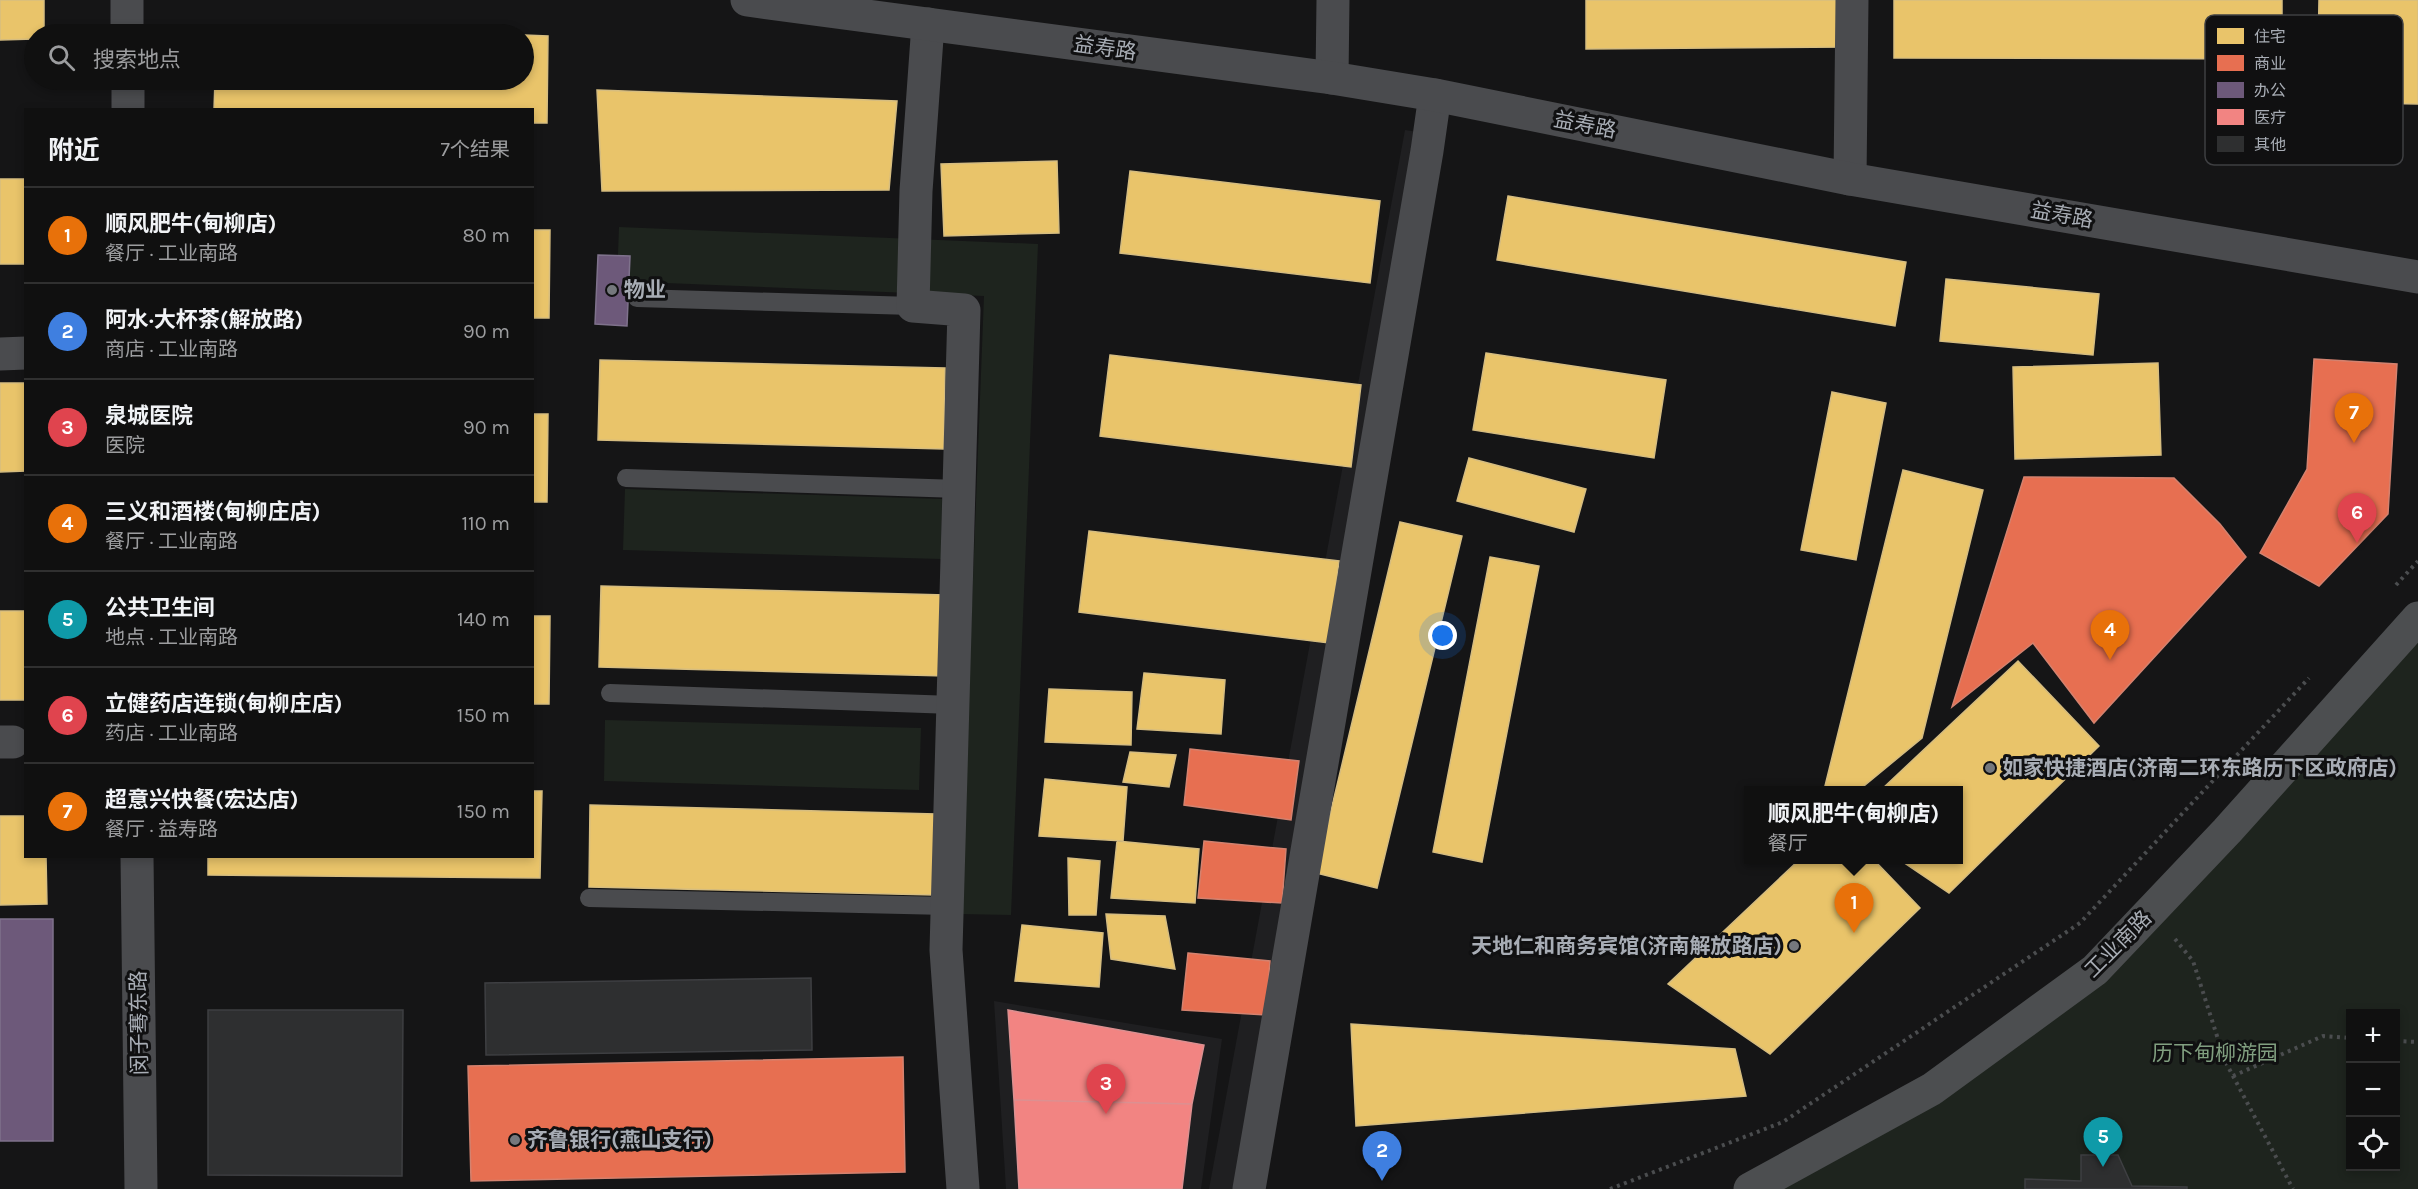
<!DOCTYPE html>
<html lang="zh">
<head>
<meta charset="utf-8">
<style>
  body { margin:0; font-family:Karla,"Noto Sans SC",sans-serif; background:#191919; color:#f1f3f6 }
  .controls { position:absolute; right:18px; bottom:18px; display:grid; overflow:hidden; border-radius:0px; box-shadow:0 3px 9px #0003 }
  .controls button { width:54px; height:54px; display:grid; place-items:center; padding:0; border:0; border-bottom:2px solid #303030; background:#101010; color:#f1f3f6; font:30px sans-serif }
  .you { position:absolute; left:1443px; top:636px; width:21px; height:21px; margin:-15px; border:4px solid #fff; border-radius:50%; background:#1a73e8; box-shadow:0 0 0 9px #1a73e833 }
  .badge { display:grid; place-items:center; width:39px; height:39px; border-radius:50%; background:#7c3aed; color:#fff; font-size:20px; font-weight:700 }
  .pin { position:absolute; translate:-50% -50px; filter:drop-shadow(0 2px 3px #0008) }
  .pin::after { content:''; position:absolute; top:32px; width:21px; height:18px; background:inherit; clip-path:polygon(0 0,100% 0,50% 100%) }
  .popup { position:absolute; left:1744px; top:786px; width:219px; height:78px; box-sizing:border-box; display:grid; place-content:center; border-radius:0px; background:#101010; filter:drop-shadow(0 2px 4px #0005); font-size:20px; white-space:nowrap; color:#9c9d9f }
  .popup b { font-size:22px; color:#f1f3f6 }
  .popup::after { content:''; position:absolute; left:50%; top:100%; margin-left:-12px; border:12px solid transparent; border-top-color:#101010 }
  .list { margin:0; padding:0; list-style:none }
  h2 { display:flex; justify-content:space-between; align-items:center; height:78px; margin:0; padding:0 24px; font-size:26px }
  h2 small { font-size:20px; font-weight:400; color:#9c9d9f }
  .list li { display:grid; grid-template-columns:39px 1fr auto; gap:18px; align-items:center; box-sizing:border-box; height:96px; padding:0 24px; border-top:2px solid #303030 }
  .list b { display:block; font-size:22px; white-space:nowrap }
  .list p { margin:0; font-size:20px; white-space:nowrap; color:#9c9d9f }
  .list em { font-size:20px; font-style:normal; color:#9c9d9f }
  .icon { flex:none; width:33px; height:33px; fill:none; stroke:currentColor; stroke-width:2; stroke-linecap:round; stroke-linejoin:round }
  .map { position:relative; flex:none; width:2418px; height:1189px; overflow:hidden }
  .search { position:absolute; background:#101010; box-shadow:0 3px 9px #0003; left:24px; top:24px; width:510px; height:66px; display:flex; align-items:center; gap:15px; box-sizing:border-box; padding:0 21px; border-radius:33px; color:#9c9d9f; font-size:22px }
  .panel { position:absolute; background:#101010; box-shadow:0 3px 9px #0003; left:24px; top:108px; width:510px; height:750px; border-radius:0px }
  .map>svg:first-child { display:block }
  .built { fill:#1f1f21 }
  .green { fill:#1e241e; fill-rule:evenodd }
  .homes { fill:#e9c46a; stroke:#d6bd80; stroke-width:1.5 }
  .shops { fill:#e76f51; stroke:#d4826f; stroke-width:1.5 }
  .offices { fill:#6d597a; stroke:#7f728c; stroke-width:1.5 }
  .health { fill:#f28482; stroke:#dc9091; stroke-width:1.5 }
  .building { fill:#2e2f30; stroke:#3e3f42; stroke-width:1.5 }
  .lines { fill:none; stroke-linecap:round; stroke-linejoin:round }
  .path { stroke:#4b4d4f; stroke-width:4; stroke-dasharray:3 4.5; stroke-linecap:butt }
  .service { stroke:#4a4b4e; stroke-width:18 }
  .minor { stroke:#4a4b4e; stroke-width:33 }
  .tertiary { stroke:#4a4b4e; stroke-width:33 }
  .primary { stroke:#4c4e50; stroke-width:33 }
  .poi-dot { fill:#75787d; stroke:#101011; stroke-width:2 }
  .labels { text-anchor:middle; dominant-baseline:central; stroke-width:6; stroke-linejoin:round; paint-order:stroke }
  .street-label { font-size:21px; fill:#a8adb5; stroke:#101011 }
  .poi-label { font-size:21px; font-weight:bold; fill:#a8adb5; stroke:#101011; text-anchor:start }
  .park-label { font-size:21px; fill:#819f80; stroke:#101011 }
  .key { fill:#101011; stroke:#3e3f42; stroke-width:1.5 }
  .key-label { font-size:16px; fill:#a8adb5 }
</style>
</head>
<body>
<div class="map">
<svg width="2418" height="1189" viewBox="0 0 2418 1189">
  <rect width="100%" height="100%" fill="#151516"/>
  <path class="built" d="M 1405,130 L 1424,133 L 1236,1189 L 1209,1189 Z
    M 994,1001 L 1222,1039 L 1201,1189 L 1006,1189 Z"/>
  <path class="green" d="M 619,227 L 1038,244 L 1011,915 L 960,914 L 984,296 L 617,281 Z
    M 625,489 L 942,499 L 941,559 L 623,550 Z
    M 2418,623 L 2418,1189 L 1761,1189 L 2099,977 ZM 2350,1014 L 2396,1014 L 2396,1166 L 2350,1166 Z
    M 605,720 L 921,728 L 919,790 L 604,781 Z"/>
  <path class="homes" d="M 0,0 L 44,0 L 44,34 L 34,34 L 34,39 L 0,40 Z
    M 1586,0 L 1845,0 L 1846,47 L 1586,49 Z
    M 1894,0 L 2282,0 L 2282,59 L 1894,58 Z
    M 2319,0 L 2418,0 L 2418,104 L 2317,102 Z
    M 215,32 L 454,34 L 215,34 Z
    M 524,35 L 548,36 L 547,123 L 532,123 L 532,110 L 214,110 L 215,80 L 524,80 Z
    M 597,90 L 897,101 L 889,190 L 602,191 Z
    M 1057,161 L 1059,233 L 944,236 L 941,164 Z
    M 1130,171 L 1380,201 L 1370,283 L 1120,253 Z
    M 0,179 L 26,179 L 26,264 L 0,264 Z
    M 1508,196 L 1906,262 L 1895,326 L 1497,260 Z
    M 532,230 L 550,230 L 549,318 L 532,318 Z
    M 1946,279 L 2099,294 L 2093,355 L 1940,341 Z
    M 1486,353 L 1666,380 L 1654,458 L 1473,430 Z
    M 1110,355 L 1361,385 L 1351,467 L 1100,436 Z
    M 600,360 L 945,368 L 944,449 L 598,440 Z
    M 2158,363 L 2161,455 L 2015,459 L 2013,367 Z
    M 0,383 L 26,383 L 26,471 L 0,472 Z
    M 1832,392 L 1886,403 L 1856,560 L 1801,550 Z
    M 532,414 L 548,414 L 547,502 L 532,502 Z
    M 1469,458 L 1586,489 L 1574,532 L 1457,501 Z
    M 1903,470 L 1983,490 L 1922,738 L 1859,790 L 1824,790 Z
    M 1400,522 L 1462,536 L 1377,888 L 1316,873 Z
    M 1089,531 L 1339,561 L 1329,643 L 1079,612 Z
    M 1490,557 L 1539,566 L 1482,862 L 1433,852 Z
    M 601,586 L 946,595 L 945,676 L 599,667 Z
    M 0,611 L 26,611 L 26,700 L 0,700 Z
    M 532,616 L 550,616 L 549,704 L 532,704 Z
    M 2018,661 L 2099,746 L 1949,893 L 1900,860 L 1959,860 L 1959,790 L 1881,790 Z
    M 1144,673 L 1225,680 L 1221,734 L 1137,729 Z
    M 1049,689 L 1132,692 L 1131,745 L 1045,742 Z
    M 1130,752 L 1176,755 L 1169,787 L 1123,782 Z
    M 1045,779 L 1127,787 L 1123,841 L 1039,836 Z
    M 532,791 L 542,791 L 540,878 L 208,875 L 208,856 L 532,856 Z
    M 590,805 L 936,814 L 934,895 L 589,887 Z
    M 0,816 L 26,816 L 26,856 L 46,856 L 47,904 L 0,905 Z
    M 1117,841 L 1199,849 L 1195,903 L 1111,898 Z
    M 1068,858 L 1100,861 L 1096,915 L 1069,915 Z
    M 1799,860 L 1874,860 L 1920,908 L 1770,1054 L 1668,984 Z
    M 1106,914 L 1165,916 L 1175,969 L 1111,959 Z
    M 1022,925 L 1103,933 L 1099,987 L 1015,981 Z
    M 1351,1024 L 1735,1049 L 1746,1096 L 1356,1126 Z"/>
  <path class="shops" d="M 2314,359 L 2397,364 L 2388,514 L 2319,586 L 2260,553 L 2307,469 Z
    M 2024,477 L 2174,478 L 2220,524 L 2246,557 L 2094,723 L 2033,643 L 1952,707 Z
    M 1190,749 L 1299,761 L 1291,820 L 1184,805 Z
    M 1204,841 L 1286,849 L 1282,903 L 1198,898 Z
    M 1188,953 L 1270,961 L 1266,1015 L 1182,1010 Z
    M 903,1057 L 905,1172 L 471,1181 L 468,1066 Z"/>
  <path class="offices" d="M 598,255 L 630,256 L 627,326 L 595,324 Z
    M 0,919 L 53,919 L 53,1141 L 0,1141 Z"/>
  <path class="health" d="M 1008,1010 L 1204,1045 L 1192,1104 L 1014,1100 Z
    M 1014,1100 L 1192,1104 L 1182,1189 L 1019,1189 Z"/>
  <path class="building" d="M 811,978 L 812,1050 L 486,1055 L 485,983 Z
    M 208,1010 L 403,1010 L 402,1176 L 208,1175 Z
    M 2081,1155 L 2118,1155 L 2132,1186 L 2187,1187 L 2187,1189 L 2025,1189 L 2025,1179 L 2081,1181 Z"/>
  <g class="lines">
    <path class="path" d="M 2396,585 L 2418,561
      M 2175,939 L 2193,961 L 2225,1061 L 2293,1189
      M 2396,1041 L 2418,1042
      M 2233,1076 L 2323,1036 L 2350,1038
      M 1610,1189 L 1783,1122 L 2080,923 L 2309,678"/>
    <path class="service" d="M 637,298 L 913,306
      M 626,478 L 959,489
      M 610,693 L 953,705
      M 589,898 L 947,906"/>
    <path class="minor" d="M 928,24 L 916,191 L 913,306 L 964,310 L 946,950 L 963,1189
      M 1332,78 L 1333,0
      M 1850,179 L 1852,0
      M 0,354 L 26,353
      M 0,742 L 13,742
      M 1249,1189 L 1427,151 L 1435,95"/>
    <path class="tertiary" d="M 127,0 L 127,34
      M 747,0 L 1332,78 L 1435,95 L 1850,179 L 2418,277
      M 128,80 L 128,110
      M 137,856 L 141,1189"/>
    <path class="primary" d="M 1750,1189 L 1932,1089 L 2095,970 L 2227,831 L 2418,618"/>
  </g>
  <g class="poi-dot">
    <circle cx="612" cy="290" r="6"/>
    <circle cx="1990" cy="768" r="6"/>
    <circle cx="1794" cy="946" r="6"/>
    <circle cx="515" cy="1140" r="6"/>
  </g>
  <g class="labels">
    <g class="street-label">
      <text transform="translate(1105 48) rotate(8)">益寿路</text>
      <text transform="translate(1585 125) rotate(11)">益寿路</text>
      <text transform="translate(2062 215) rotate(10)">益寿路</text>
      <text transform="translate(2118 944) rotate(-45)">工业南路</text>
      <text transform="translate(139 1023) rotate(-91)">闵子骞东路</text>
    </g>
    <g class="poi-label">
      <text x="624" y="290">物业</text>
      <text x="2002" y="768">如家快捷酒店(济南二环东路历下区政府店)</text>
      <text x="1782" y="946" text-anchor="end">天地仁和商务宾馆(济南解放路店)</text>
      <text x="527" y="1140">齐鲁银行(燕山支行)</text>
    </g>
    <g class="park-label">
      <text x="2215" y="1053">历下甸柳游园</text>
    </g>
  </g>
  <rect x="2205" y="15" width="198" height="150" rx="9" class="key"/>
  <rect x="2217" y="28" width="27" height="16" fill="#e9c46a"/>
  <rect x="2217" y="55" width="27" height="16" fill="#e76f51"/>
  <rect x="2217" y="82" width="27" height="16" fill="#6d597a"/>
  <rect x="2217" y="109" width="27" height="16" fill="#f28482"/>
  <rect x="2217" y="136" width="27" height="16" fill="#2e2f30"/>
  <g class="key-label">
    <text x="2254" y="42">住宅</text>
    <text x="2254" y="69">商业</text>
    <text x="2254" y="96">办公</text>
    <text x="2254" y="123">医疗</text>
    <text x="2254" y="150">其他</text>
  </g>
</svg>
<div class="controls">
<button>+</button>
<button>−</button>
<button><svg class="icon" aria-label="locate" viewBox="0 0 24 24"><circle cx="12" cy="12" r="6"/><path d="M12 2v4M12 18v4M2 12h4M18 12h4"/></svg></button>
</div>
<div class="you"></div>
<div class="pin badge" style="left:1854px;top:933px;background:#e8710a">1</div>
<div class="popup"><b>顺风肥牛(甸柳店)</b>餐厅</div>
<div class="pin badge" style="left:1382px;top:1181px;background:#3f7fe0">2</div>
<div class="pin badge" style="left:1106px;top:1114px;background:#e0444e">3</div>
<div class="pin badge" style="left:2110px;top:660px;background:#e8710a">4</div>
<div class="pin badge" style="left:2103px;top:1167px;background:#0f9aa8">5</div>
<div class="pin badge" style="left:2357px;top:543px;background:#e0444e">6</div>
<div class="pin badge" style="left:2354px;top:443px;background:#e8710a">7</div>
<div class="search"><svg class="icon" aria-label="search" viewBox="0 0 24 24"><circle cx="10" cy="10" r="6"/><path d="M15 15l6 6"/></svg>搜索地点</div>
<section class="panel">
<h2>附近<small>7个结果</small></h2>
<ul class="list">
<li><span class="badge" style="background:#e8710a">1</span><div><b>顺风肥牛(甸柳店)</b><p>餐厅 · 工业南路</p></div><em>80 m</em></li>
<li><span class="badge" style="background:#3f7fe0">2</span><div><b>阿水·大杯茶(解放路)</b><p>商店 · 工业南路</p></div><em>90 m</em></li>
<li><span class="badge" style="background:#e0444e">3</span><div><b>泉城医院</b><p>医院</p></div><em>90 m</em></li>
<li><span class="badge" style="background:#e8710a">4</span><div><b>三义和酒楼(甸柳庄店)</b><p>餐厅 · 工业南路</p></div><em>110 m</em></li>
<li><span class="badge" style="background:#0f9aa8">5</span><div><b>公共卫生间</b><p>地点 · 工业南路</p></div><em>140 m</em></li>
<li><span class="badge" style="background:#e0444e">6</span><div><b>立健药店连锁(甸柳庄店)</b><p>药店 · 工业南路</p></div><em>150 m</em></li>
<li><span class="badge" style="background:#e8710a">7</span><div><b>超意兴快餐(宏达店)</b><p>餐厅 · 益寿路</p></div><em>150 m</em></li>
</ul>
</section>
</div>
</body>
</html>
